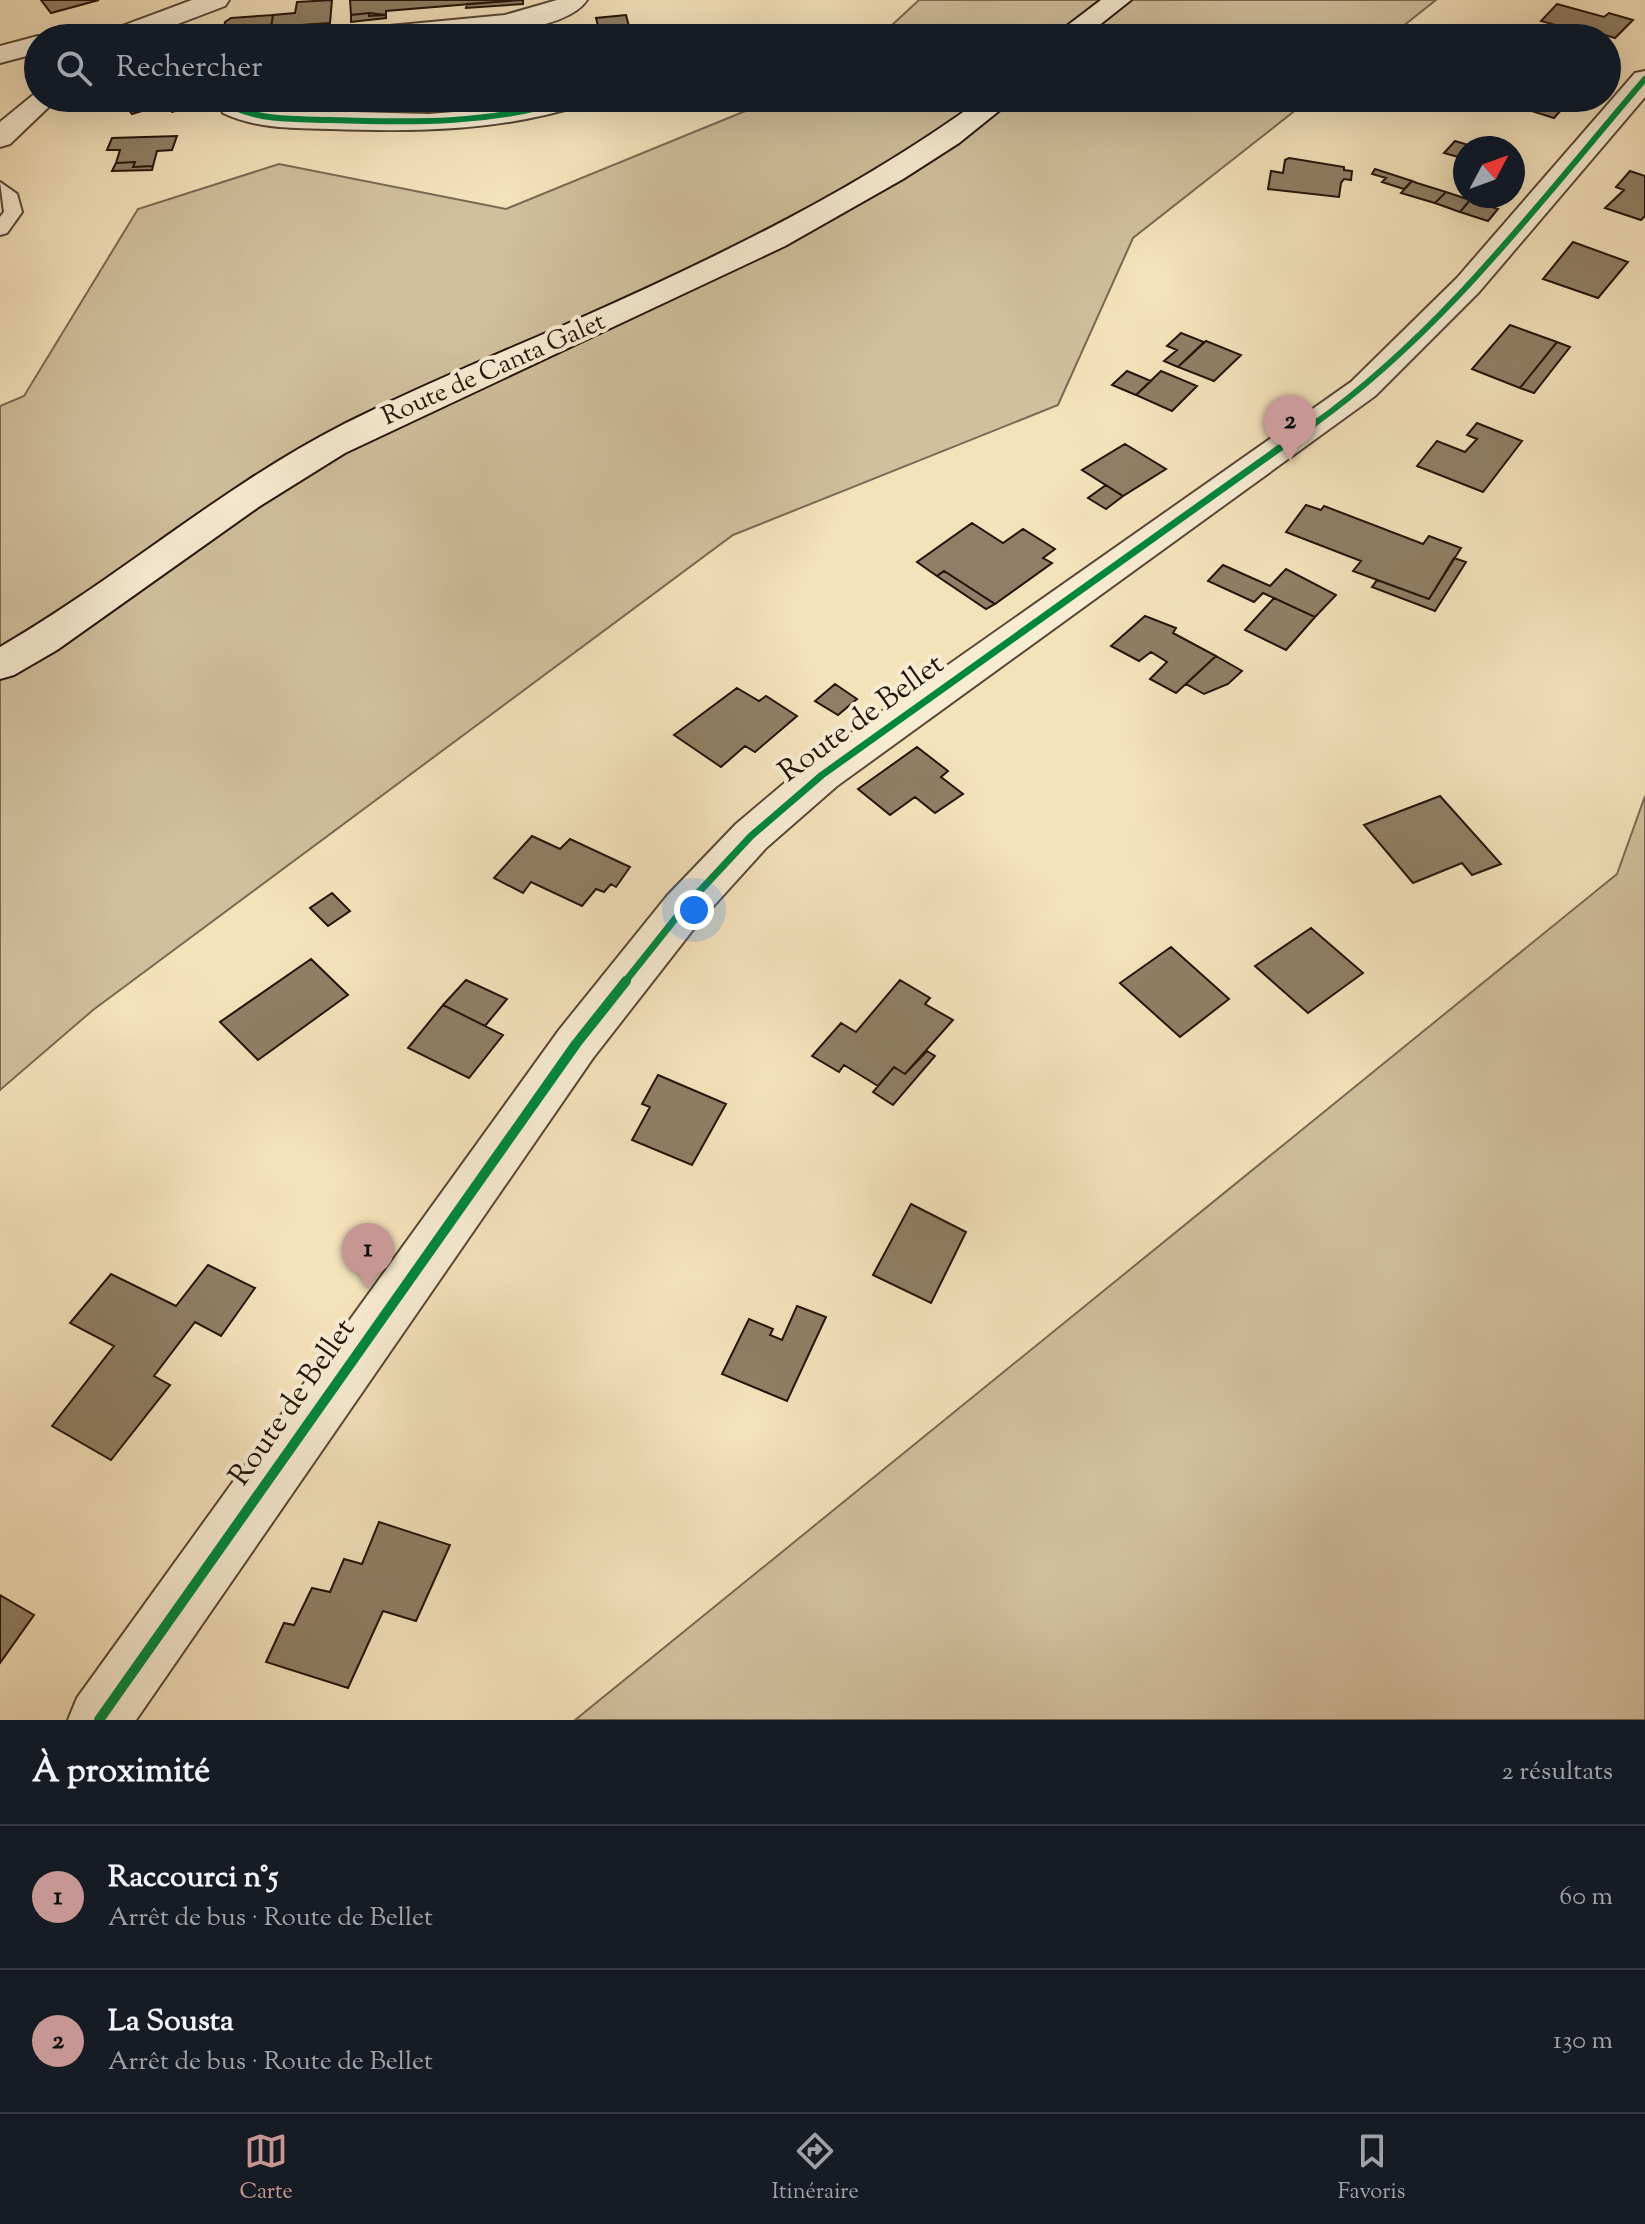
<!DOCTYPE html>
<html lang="fr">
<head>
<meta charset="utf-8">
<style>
  body { margin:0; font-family:"Sorts Mill Goudy",serif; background:#242831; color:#f1f3f6 }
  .compass { position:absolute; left:1453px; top:136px; width:72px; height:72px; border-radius:50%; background:#171b24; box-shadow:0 8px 32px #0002; rotate:49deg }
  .you { position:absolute; left:694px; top:910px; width:28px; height:28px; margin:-20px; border:6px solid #fff; border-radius:50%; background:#1a73e8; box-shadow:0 0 0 12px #1a73e833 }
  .badge { display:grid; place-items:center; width:52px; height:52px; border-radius:50%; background:#c59692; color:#111; font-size:26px; font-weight:700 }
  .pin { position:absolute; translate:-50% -66px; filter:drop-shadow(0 2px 4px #0008) }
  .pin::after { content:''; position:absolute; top:42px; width:28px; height:24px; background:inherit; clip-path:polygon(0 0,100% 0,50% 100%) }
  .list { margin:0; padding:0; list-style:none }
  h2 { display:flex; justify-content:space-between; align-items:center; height:104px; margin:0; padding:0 32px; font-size:34px }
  h2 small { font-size:26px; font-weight:400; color:#9ea1a6 }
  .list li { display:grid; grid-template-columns:52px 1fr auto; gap:24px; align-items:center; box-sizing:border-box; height:144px; padding:0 32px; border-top:2px solid #363941 }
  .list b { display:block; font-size:30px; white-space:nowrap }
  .list p { margin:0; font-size:26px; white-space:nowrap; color:#9ea1a6 }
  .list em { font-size:26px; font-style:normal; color:#9ea1a6 }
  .icon { flex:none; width:44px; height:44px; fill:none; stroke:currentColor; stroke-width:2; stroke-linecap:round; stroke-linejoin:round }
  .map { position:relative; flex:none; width:1645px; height:1720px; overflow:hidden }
  .search { position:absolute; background:#171b24; box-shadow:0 8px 32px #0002; left:24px; right:24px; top:24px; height:88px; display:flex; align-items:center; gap:20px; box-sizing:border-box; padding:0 28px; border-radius:44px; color:#9ea1a6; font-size:30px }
  .sheet { height:392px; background:#171b24 }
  nav { display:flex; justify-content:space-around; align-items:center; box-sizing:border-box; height:112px; border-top:2px solid #363941; background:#171b24; font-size:22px; color:#9ea1a6 }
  nav a { display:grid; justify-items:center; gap:4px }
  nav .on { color:#c59692 }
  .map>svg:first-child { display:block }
  .green { fill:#d1bf9d; stroke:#7a6953; stroke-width:2 }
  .building { fill:#907f66; stroke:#241309; stroke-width:2 }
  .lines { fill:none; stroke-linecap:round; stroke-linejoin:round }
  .service-casing { stroke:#584736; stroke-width:4 }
  .minor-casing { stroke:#584736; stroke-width:4 }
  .tertiary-casing { stroke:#584736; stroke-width:4 }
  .secondary-casing { stroke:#241309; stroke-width:4 }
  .service { fill:#f8ecd3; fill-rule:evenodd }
  .minor { fill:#f8ecd3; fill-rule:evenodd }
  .tertiary { fill:#f8ecd3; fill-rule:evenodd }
  .secondary { fill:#f8ecd3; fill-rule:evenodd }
  .cycleway-far2-casing { stroke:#f8ecd3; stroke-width:9 }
  .cycleway-far1-casing { stroke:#f8ecd3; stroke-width:12 }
  .cycleway-casing { stroke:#f8ecd3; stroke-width:15 }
  .cycleway-far2 { stroke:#00873e; stroke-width:6 }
  .cycleway-far1 { stroke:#00873e; stroke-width:7 }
  .cycleway { stroke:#00873e; stroke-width:10 }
  .labels { text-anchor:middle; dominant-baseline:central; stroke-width:8; stroke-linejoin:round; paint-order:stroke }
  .far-street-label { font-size:26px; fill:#241309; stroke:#f8ecd3 }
  .street-label { font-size:30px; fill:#241309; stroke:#f8ecd3 }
</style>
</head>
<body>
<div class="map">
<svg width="1645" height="1720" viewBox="0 0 1645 1720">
  <rect width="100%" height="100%" fill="#f4e2bb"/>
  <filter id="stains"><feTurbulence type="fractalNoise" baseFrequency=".0025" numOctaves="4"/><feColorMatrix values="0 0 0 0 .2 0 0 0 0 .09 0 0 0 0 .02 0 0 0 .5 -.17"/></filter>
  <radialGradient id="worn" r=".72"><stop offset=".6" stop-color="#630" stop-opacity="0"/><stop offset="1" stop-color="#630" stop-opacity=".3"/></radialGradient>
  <path class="green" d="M 919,0 L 1436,0 L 1388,38 L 878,38 Z
    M 777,98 L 1311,98 L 1133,238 L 1058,405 L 733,535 L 93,1010 L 0,1090 L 0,406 L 24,396 L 138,209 L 279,164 L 506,209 Z
    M 1645,796 L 1645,1720 L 575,1720 L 1617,874 Z"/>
  <path class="building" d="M 41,0 L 99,0 L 51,13 Z
    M 332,0 L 330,23 L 271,27 L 273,15 L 295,13 L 297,2 Z
    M 350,0 L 507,0 L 507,1 L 386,11 L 386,15 L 369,16 L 369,13 L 351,15 Z
    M 523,0 L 523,4 L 466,8 L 467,4 Z
    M 1557,4 L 1604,17 L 1609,13 L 1633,20 L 1615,38 L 1595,32 L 1591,35 L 1541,21 Z
    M 369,13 L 386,15 L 386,18 L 351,22 L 351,15 Z
    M 273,15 L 271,27 L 265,27 L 263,38 L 222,38 L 225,22 L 231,18 Z
    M 626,15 L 632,38 L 575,38 L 573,32 L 599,30 L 596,18 Z
    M 1455,27 L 1486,36 L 1494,27 L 1520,35 L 1446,38 Z
    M 120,98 L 194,98 L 199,105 L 172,112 L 164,104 L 132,114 Z
    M 649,98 L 700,98 L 702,102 L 654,109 Z
    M 1519,98 L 1563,98 L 1570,100 L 1554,118 L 1513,105 Z
    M 177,136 L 172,150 L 157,151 L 153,166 L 133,167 L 135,162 L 116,163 L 120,150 L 107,150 L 112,138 Z
    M 1455,141 L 1475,147 L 1479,141 L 1502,148 L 1465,148 L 1465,159 L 1444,153 Z
    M 1289,158 L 1344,167 L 1344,170 L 1352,171 L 1351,180 L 1344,179 L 1341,183 L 1339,197 L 1268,189 L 1271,171 L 1283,173 L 1285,160 Z
    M 135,162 L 133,167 L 153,166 L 152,170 L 112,171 L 116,163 Z
    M 1375,169 L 1412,181 L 1404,189 L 1382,182 L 1386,178 L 1372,174 Z
    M 1630,171 L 1645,176 L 1645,216 L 1641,220 L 1605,208 L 1624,190 L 1616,187 Z
    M 1412,181 L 1417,183 L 1446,192 L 1435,203 L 1401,193 Z
    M 1446,192 L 1470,200 L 1460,212 L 1435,203 Z
    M 1470,200 L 1495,208 L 1498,209 L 1488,221 L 1460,212 Z
    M 1573,242 L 1628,262 L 1598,298 L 1543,279 Z
    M 1510,325 L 1557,342 L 1520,388 L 1472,369 Z
    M 1181,333 L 1204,342 L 1178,367 L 1164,361 L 1177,350 L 1167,346 Z
    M 1206,341 L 1241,355 L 1214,381 L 1178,367 Z
    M 1557,342 L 1570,347 L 1534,393 L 1520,388 Z
    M 1127,371 L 1151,381 L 1136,395 L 1112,385 Z
    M 1161,371 L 1197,386 L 1172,411 L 1136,395 Z
    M 1477,423 L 1522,441 L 1483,492 L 1417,466 L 1437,441 L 1465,452 L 1477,439 L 1467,435 Z
    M 1125,444 L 1166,469 L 1123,496 L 1082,470 Z
    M 1106,485 L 1123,496 L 1106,509 L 1088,498 Z
    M 1306,505 L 1321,510 L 1324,506 L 1423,544 L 1429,536 L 1461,548 L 1429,599 L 1353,571 L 1361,561 L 1286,532 Z
    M 972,523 L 1003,543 L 1023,529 L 1055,549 L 1043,558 L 1052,563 L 995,604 L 944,571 L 937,576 L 917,562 Z
    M 1454,558 L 1466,562 L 1435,611 L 1372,587 L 1377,580 L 1429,599 Z
    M 1223,565 L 1270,586 L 1286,569 L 1336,595 L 1315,617 L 1263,593 L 1254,602 L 1208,581 Z
    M 944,571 L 995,604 L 986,609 L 937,576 Z
    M 1274,598 L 1315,617 L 1286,650 L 1245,630 Z
    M 1145,616 L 1176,628 L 1173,633 L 1216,656 L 1176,693 L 1150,679 L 1167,662 L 1151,652 L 1139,661 L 1111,646 Z
    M 1216,656 L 1242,671 L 1228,684 L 1204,694 L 1186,684 Z
    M 835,684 L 857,699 L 838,715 L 815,701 Z
    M 737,688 L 759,701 L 766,696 L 797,716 L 755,752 L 745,746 L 721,767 L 674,735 Z
    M 917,747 L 948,771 L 941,777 L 963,794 L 935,813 L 915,797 L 890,815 L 858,789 Z
    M 1440,796 L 1501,864 L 1472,875 L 1462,863 L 1413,883 L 1364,825 Z
    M 532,836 L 560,849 L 570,839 L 630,867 L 616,887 L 611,884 L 604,892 L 596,889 L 582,906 L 531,882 L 523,893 L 494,878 Z
    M 332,893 L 350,911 L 328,926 L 310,908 Z
    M 1311,928 L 1363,973 L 1308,1013 L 1255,966 Z
    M 1171,947 L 1229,999 L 1180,1037 L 1120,983 Z
    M 311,959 L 348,995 L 258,1060 L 220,1022 Z
    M 466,980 L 507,999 L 485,1026 L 443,1005 Z
    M 900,980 L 930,998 L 925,1004 L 953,1020 L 905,1074 L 894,1067 L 878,1086 L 844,1065 L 839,1072 L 812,1056 L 841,1023 L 856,1032 Z
    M 443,1005 L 503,1035 L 469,1078 L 408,1048 Z
    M 927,1051 L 935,1056 L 893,1105 L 873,1092 L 894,1067 L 905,1074 Z
    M 658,1075 L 726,1104 L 692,1165 L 632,1140 L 650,1107 L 642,1104 Z
    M 911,1204 L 966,1232 L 931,1303 L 873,1275 Z
    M 208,1265 L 255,1288 L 221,1336 L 195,1322 L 154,1376 L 170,1385 L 111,1460 L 52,1426 L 114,1346 L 70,1323 L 111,1274 L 176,1306 Z
    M 797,1306 L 826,1317 L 787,1401 L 722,1374 L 749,1319 L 773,1329 L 770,1335 L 782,1340 Z
    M 379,1522 L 450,1545 L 416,1621 L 383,1611 L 348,1688 L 266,1662 L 284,1623 L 294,1625 L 312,1588 L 330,1592 L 344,1559 L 362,1564 Z
    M 0,1595 L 34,1615 L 0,1663 Z"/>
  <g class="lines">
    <g class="service-casing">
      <path id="service" d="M 0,182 L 17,194 L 22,212 L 7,233 L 0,235 L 0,217 L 4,212 Z"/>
    </g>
    <g class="minor-casing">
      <path id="minor" d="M 557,0 L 587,0 C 557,45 386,38 333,38 L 337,32 L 347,30 L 505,15 Z
        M 64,30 L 102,32 L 106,38 L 50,38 L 54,32 Z
        M 38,36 L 47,38 L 38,38 L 38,53 L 0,63 L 0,46 Z
        M 217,98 L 245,98 L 257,107 L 279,110 L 429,114 L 503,108 L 546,98 L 589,98 L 585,104 C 501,131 419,132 331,129 C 293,128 257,129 223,113 Z"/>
    </g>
    <g class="tertiary-casing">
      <path id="tertiary" d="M 192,0 L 229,0 L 225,6 L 141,38 L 102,38 L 106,32 Z
        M 1645,71 L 1645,97 L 1479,292 L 1375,396 L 837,786 L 766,848 L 699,922 L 593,1058 L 136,1720 L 68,1720 L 77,1698 L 559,1030 L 667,896 L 736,824 L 807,764 L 1351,382 L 1457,278 L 1635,73 Z
        M 38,91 L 38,98 L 58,98 L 10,144 L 0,147 L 0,122 Z"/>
    </g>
    <g class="secondary-casing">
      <path id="secondary" d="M 1101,0 L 1131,0 L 1083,38 L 1051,38 Z
        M 983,98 L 1015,98 L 959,143 L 903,179 L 785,246 L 345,453 L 260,506 L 57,650 L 14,675 L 0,679 L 0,647 C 119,578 222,486 344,424 C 420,386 498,354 576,320 C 718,257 857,190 983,98 Z"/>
    </g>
    <use href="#service" class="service"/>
    <use href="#minor" class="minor"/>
    <use href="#tertiary" class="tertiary"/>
    <use href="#secondary" class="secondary"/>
    <g class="cycleway-far2-casing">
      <path id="cycleway-far2" d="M 231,98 L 233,107 C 264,121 297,119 330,120 C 414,123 494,124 575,98
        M 1314,424 C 1443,332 1542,199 1645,79"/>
    </g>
    <g class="cycleway-far1-casing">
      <path id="cycleway-far1" d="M 624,983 L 683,909 L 751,836 L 822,775 L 1316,422"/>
    </g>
    <g class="cycleway-casing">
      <path id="cycleway" d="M 99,1720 L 576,1044 L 626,981"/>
    </g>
    <use href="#cycleway-far2" class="cycleway-far2"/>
    <use href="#cycleway-far1" class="cycleway-far1"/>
    <use href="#cycleway" class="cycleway"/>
  </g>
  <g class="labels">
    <g class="far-street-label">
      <text transform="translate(494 370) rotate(-24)">Route de Canta Galet</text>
    </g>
    <g class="street-label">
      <text transform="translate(862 719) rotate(-36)">Route de Bellet</text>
      <text transform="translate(293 1403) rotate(-55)">Route de Bellet</text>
    </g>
  </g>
  <rect width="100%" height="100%" filter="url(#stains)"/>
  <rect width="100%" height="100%" fill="url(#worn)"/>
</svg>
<svg class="compass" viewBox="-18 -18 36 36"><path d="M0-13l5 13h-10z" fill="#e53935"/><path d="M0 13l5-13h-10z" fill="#9ea1a6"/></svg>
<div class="you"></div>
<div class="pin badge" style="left:368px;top:1289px">1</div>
<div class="pin badge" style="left:1290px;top:461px">2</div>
<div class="search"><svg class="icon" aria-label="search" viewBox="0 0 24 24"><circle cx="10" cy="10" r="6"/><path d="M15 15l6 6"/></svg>Rechercher</div>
</div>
<section class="sheet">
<h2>À proximité<small>2 résultats</small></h2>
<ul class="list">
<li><span class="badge">1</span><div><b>Raccourci n°5</b><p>Arrêt de bus · Route de Bellet</p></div><em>60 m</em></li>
<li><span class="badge">2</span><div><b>La Sousta</b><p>Arrêt de bus · Route de Bellet</p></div><em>130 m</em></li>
</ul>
</section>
<nav>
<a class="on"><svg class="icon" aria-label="map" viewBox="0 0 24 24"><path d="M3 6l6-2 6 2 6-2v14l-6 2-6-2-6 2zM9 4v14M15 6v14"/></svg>Carte</a>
<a><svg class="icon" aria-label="directions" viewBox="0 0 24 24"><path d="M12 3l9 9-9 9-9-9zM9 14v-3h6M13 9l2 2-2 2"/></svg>Itinéraire</a>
<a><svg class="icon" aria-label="saved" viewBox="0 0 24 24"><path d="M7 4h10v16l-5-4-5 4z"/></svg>Favoris</a>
</nav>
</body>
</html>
